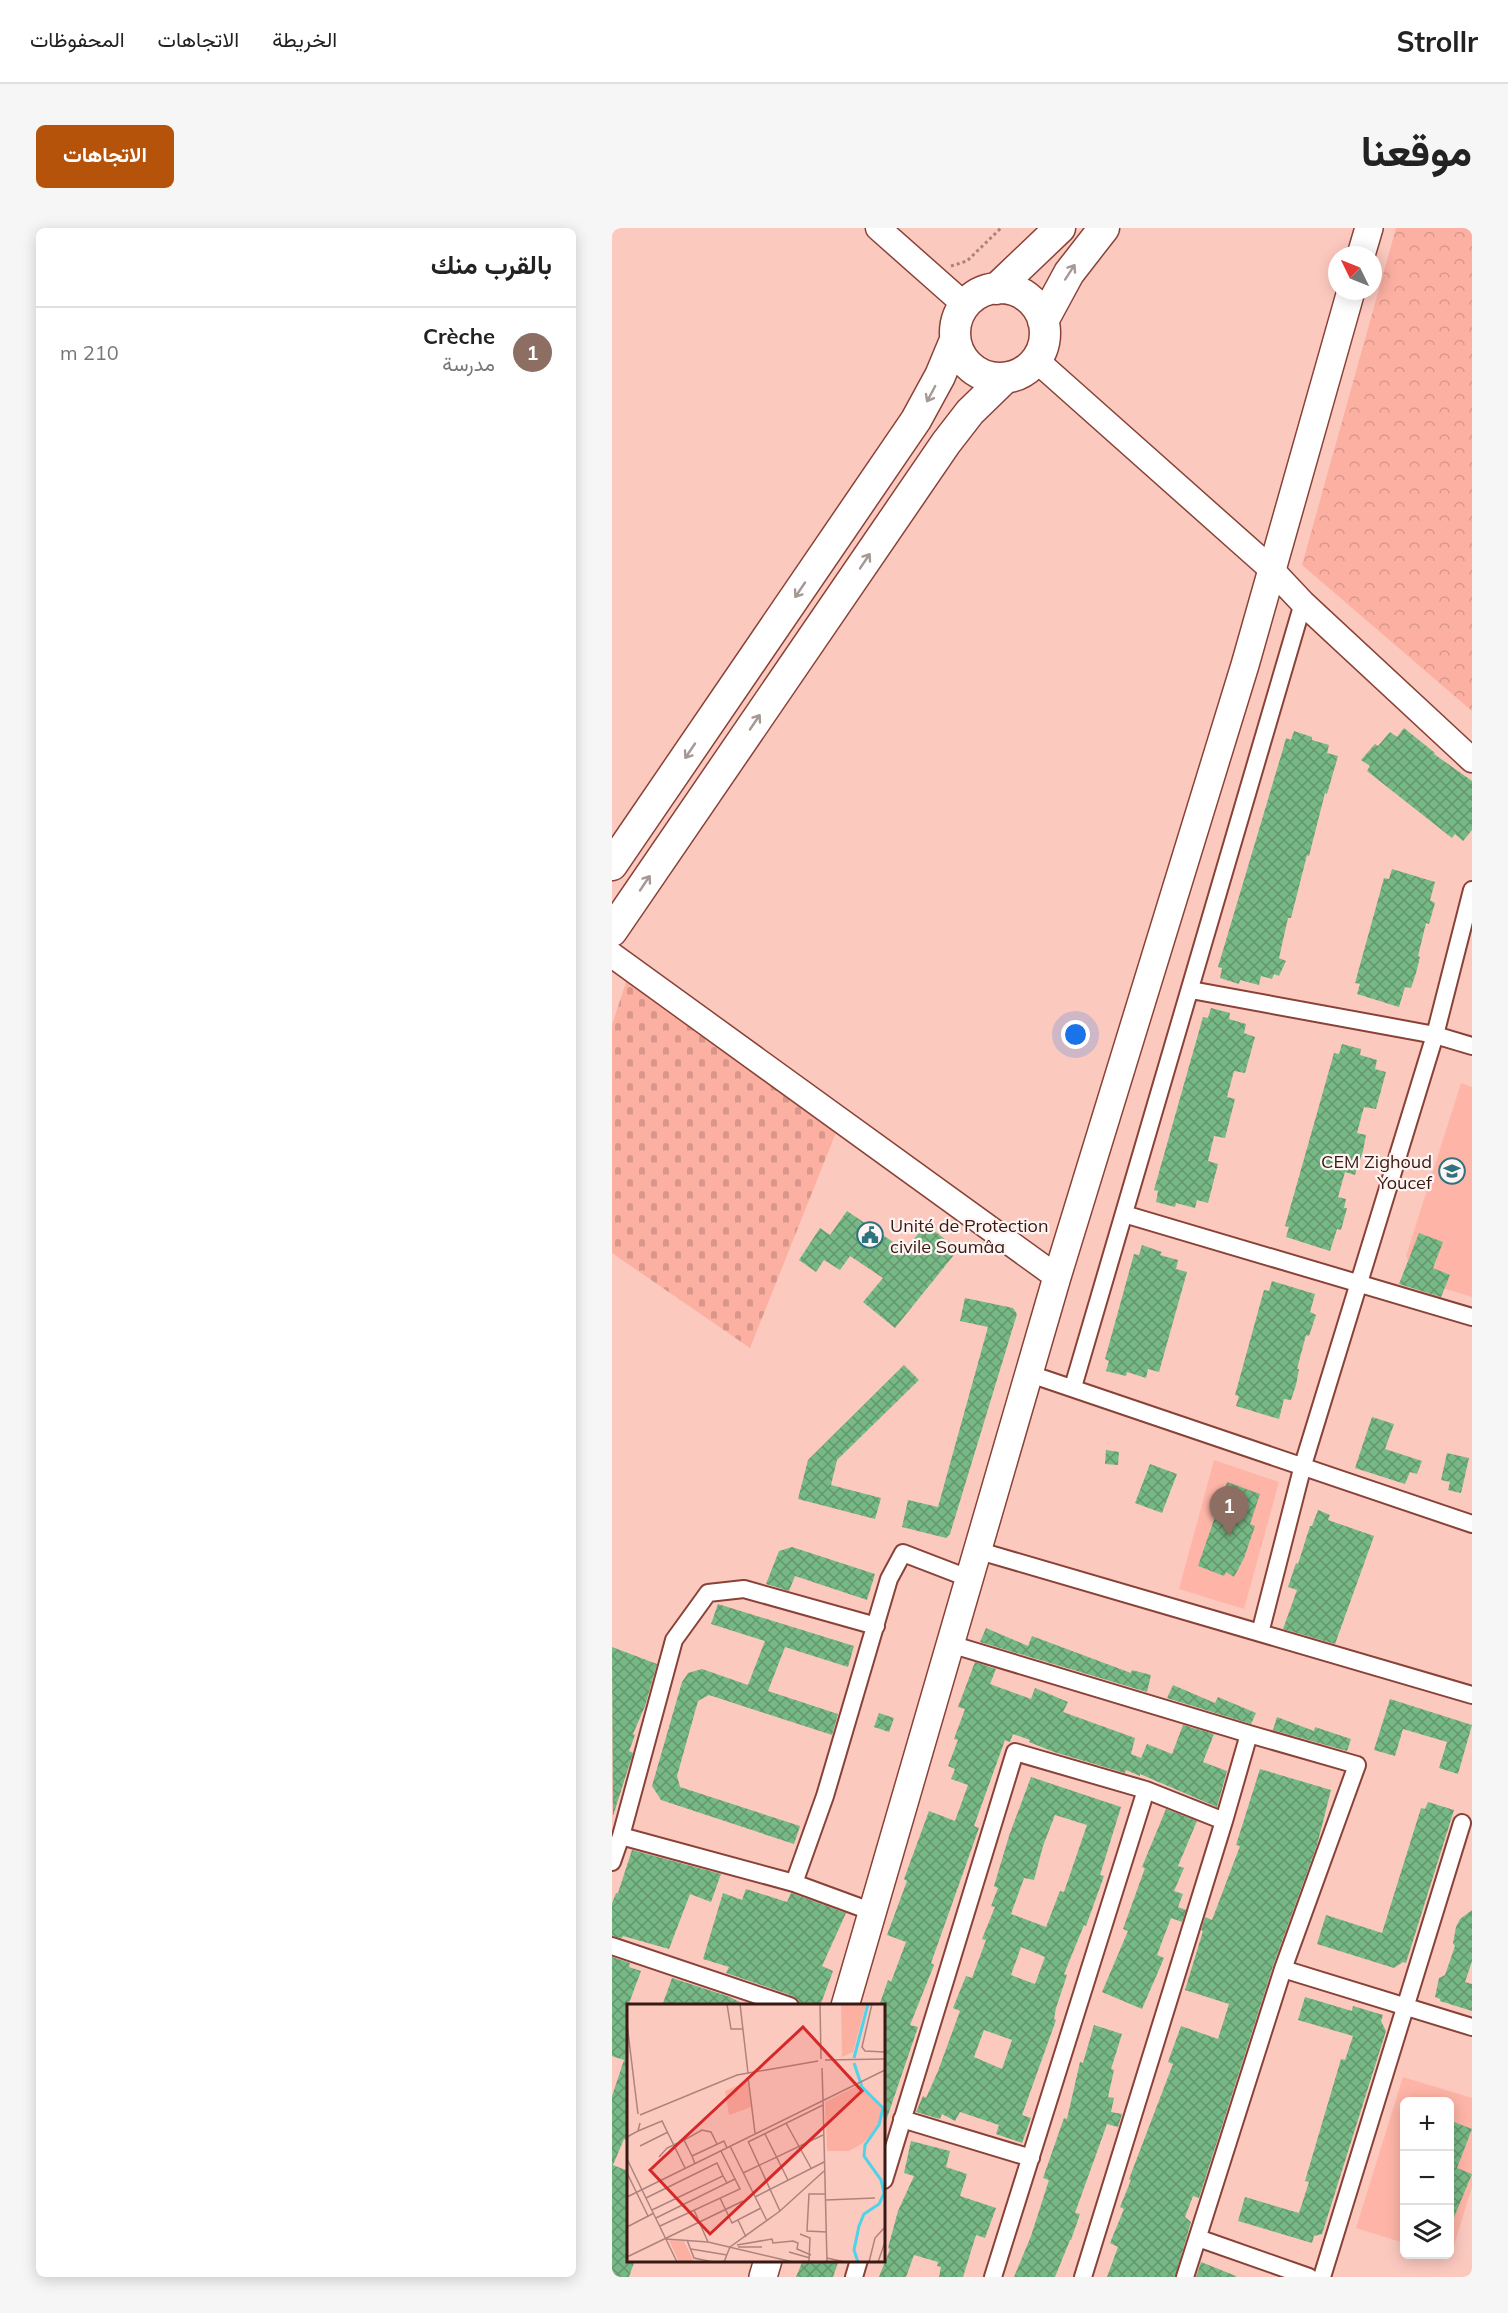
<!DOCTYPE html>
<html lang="ar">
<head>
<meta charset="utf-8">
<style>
  body { margin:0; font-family:Mulish,Vazirmatn,sans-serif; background:#f6f6f6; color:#222; direction:rtl }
  .controls { position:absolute; right:18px; bottom:18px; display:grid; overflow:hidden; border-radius:9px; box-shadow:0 3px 15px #0003 }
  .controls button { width:54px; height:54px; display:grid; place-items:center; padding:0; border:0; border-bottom:2px solid #e0e0e0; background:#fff; color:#222; font:30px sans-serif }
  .compass { position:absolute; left:716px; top:18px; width:54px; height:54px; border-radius:50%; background:#fff; box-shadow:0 3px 15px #0003; rotate:313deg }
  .you { position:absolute; left:464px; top:807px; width:21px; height:21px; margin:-15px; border:4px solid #fff; border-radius:50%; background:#1a73e8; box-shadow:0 0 0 9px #1a73e833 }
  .badge { display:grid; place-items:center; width:39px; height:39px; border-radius:50%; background:#b45309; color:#fff; font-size:20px; font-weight:700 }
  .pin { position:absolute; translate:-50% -50px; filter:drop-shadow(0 2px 3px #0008) }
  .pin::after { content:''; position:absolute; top:32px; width:21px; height:18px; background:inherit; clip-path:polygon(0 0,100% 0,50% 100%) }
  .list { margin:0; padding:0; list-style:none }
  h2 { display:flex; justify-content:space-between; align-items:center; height:78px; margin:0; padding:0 24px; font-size:26px }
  h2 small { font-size:20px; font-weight:400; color:#767676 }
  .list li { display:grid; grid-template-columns:39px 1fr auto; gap:18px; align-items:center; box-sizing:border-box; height:90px; padding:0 24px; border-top:2px solid #e0e0e0 }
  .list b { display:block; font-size:22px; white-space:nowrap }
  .list p { margin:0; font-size:20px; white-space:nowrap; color:#767676 }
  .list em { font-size:20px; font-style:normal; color:#767676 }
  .icon { flex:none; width:33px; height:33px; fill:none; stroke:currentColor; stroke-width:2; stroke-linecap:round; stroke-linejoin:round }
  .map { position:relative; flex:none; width:860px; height:2049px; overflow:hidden; direction:ltr; border-radius:9px }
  header { display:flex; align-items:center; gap:36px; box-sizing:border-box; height:84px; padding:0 30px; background:#fff; border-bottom:2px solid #e0e0e0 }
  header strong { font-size:28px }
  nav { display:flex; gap:33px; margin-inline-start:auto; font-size:21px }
  .intro { display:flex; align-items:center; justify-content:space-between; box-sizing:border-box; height:144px; padding:0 36px }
  h1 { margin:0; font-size:42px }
  .button { padding:15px 27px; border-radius:9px; background:#b45309; color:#fff; font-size:21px; font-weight:700 }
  main { display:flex; gap:36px; padding:0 36px }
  aside { flex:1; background:#fff; border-radius:9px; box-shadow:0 3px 15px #0003 }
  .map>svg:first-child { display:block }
  .built { fill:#feb5a7 }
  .forest { fill:url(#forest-crowns) }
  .cemetery { fill:url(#cemetery-stones) }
  .building { fill:url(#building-cross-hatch); fill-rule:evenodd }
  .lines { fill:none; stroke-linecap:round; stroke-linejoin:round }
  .street-casing { stroke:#894237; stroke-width:20 }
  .secondary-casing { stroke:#894237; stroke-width:27 }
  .primary-casing { stroke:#894237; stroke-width:30 }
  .highway-casing { stroke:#894237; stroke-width:33 }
  .path { stroke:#ac827a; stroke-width:3; stroke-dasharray:3 3; stroke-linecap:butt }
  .street { stroke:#fff; stroke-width:16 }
  .secondary { stroke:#fff; stroke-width:24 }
  .primary { stroke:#fff; stroke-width:27 }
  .highway { stroke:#fff; stroke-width:30 }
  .oneway { stroke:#a59895 }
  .labels { text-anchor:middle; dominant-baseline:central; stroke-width:4.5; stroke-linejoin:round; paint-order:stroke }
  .poi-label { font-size:18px; fill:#381914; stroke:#fef5f3; text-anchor:end }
  .inset-river { fill:none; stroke:#4ed3e8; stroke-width:3 }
  .inset-road { fill:none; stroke:#ae837b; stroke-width:1.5 }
  .view { fill:#d62828; fill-opacity:0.15; stroke:#d62828; stroke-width:3 }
  .inset-edge { fill:none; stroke:#381914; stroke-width:3 }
</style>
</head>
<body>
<header>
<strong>Strollr</strong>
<nav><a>الخريطة</a><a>الاتجاهات</a><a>المحفوظات</a></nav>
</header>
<div class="intro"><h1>موقعنا</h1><a class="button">الاتجاهات</a></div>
<main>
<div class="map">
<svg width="860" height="2049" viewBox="0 0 860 2049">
  <defs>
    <pattern id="forest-crowns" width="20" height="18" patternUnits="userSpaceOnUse" patternTransform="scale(1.5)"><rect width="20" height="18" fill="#fcb0a2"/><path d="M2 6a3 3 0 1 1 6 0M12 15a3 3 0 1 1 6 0" fill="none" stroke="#d9978b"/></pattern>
    <pattern id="cemetery-stones" width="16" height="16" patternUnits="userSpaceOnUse" patternTransform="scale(1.5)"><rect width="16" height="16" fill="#fcb0a2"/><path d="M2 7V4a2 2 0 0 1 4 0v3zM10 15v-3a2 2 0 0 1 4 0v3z" fill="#d9978b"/></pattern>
    <pattern id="building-cross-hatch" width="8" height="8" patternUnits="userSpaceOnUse" patternTransform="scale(1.5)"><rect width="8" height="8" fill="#77b986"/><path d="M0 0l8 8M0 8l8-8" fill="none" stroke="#63966c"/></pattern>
  </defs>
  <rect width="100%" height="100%" fill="#fcc9bf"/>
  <path class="built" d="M 849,855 L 860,859 L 860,1069 L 805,1052 L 794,1028 Z
    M 602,1232 L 667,1254 L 632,1381 L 567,1361 Z
    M 791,1849 L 860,1870 L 860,1959 L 838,2030 L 828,2027 L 838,2026 L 838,1874 L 792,1874 L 792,2015 L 744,2000 Z"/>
  <path class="forest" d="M 784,0 L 860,0 L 860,483 L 690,337 Z"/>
  <path class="cemetery" d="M 16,748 L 225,902 L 138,1120 L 0,1025 L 0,797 Z"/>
  <path class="building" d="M 792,500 L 823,525 L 822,526 L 860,553 L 860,602 L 851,613 L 843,606 L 840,610 L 755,543 L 758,538 L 749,532 L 763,516 L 766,518 L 778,504 L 785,509 Z
    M 682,503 L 700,509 L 700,512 L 717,517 L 715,525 L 726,528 L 715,566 L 713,565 L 697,628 L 695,627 L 679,690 L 676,690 L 667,730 L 674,733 L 667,748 L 662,746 L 660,751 L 649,748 L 647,757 L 628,752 L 627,756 L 608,750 L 610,740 L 606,739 L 671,521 L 674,510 L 679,512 Z
    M 780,641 L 823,654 L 818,672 L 823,675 L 817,696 L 814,695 L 806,728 L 808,729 L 804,745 L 799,760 L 793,759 L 787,779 L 745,766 L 748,756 L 743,755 L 772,650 L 777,651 Z
    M 599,780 L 618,785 L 617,791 L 634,796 L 632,805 L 643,809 L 633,845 L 622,843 L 615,869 L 623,871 L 613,910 L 602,908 L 596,933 L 606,936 L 596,975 L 585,972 L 583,980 L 564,975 L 563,979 L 544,974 L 546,963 L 542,962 L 591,789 L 596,790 Z
    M 730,816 L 749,821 L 748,827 L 765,832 L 763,841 L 774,844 L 764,881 L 752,879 L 745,905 L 754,907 L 751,923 L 743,947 L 733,944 L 726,969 L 734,971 L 732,980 L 735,980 L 729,1002 L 725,1001 L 718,1023 L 674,1009 L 677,999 L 673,998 L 722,825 L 727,826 Z
    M 235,983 L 293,1022 L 314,996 L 346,1022 L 283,1100 L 251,1074 L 271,1050 L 238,1028 L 228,1042 L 212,1032 L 204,1044 L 187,1032 L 208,1000 L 218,1007 Z
    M 807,1005 L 831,1014 L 821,1040 L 838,1047 L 829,1069 L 787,1056 Z
    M 530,1017 L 550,1024 L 548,1027 L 566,1032 L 564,1041 L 575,1044 L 547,1144 L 536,1141 L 534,1150 L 515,1144 L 514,1148 L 494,1143 L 497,1133 L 493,1131 L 522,1026 L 527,1027 Z
    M 660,1053 L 703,1066 L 698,1084 L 704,1087 L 697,1108 L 694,1107 L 685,1141 L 687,1141 L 684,1157 L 679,1172 L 672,1171 L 667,1191 L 624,1178 L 627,1168 L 623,1167 L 652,1062 L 657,1063 Z
    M 353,1070 L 401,1080 L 405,1086 L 338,1306 L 334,1310 L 290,1299 L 296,1272 L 326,1279 L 376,1099 L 348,1093 Z
    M 292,1137 L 307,1152 L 225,1232 L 219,1257 L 269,1270 L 263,1291 L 186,1271 L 196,1232 Z
    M 760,1189 L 782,1196 L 773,1221 L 810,1233 L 805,1246 L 798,1244 L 793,1256 L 743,1240 Z
    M 494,1222 L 507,1224 L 506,1237 L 493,1236 Z
    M 835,1225 L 857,1230 L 849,1265 L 836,1262 L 838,1254 L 829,1252 Z
    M 538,1236 L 565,1246 L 550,1285 L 523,1275 Z
    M 615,1254 L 648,1266 L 638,1296 L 643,1298 L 632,1330 L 622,1349 L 614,1344 L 612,1348 L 586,1338 Z
    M 706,1282 L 718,1287 L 716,1292 L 762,1308 L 723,1416 L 671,1401 L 685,1362 L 676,1359 L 684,1335 L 686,1336 L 698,1298 L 700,1298 Z
    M 180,1319 L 263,1346 L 255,1372 L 183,1348 L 177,1363 L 154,1356 L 167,1323 Z
    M 106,1376 L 242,1418 L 236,1439 L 173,1419 L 156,1463 L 226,1486 L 220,1507 L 97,1467 L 86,1473 L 65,1548 L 68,1559 L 188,1598 L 182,1616 L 49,1572 L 40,1558 L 70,1454 L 76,1445 L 90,1441 L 136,1457 L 153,1413 L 99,1396 Z
    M 374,1400 L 416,1418 L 420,1408 L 519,1445 L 520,1442 L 539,1447 L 535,1464 L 368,1414 Z
    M 0,1419 L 45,1436 L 33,1478 L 21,1506 L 23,1507 L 17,1523 L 21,1525 L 1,1588 Z
    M 363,1434 L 384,1441 L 378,1456 L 419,1471 L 423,1460 L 456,1474 L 451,1484 L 523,1510 L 519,1526 L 529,1530 L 535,1516 L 560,1526 L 571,1497 L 602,1506 L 591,1534 L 615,1543 L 605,1579 L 528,1546 L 528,1548 L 514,1542 L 513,1545 L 442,1524 L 417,1514 L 418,1512 L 401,1506 L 398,1514 L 393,1512 L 362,1598 L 367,1600 L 319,1735 L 322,1737 L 298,1797 L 306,1799 L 274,1893 L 272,1892 L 272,1778 L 267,1778 L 276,1752 L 279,1754 L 294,1714 L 275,1707 L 295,1653 L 292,1651 L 317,1583 L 343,1593 L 356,1557 L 339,1551 L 343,1541 L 336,1538 L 346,1512 L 342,1511 L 353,1481 L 346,1479 Z
    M 561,1457 L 603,1475 L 606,1469 L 644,1485 L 639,1496 L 555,1470 Z
    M 778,1471 L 860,1497 L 846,1546 L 827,1540 L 835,1514 L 791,1501 L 783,1528 L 762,1522 Z
    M 267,1485 L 282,1490 L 277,1504 L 262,1499 Z
    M 665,1489 L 702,1503 L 703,1499 L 739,1511 L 735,1523 L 661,1502 Z
    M 648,1541 L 719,1562 L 705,1617 L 661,1738 L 587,1970 L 581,1968 L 573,1989 L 579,1994 L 563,2049 L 495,2049 L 506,2019 L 498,2015 L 512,1981 L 508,1979 L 519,1952 L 517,1951 L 561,1836 L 556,1834 L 569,1798 L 606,1811 L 617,1776 L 573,1762 L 591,1703 L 589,1702 L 593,1689 L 600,1692 L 628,1618 L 624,1617 Z
    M 419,1549 L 509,1579 L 488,1647 L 492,1648 L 474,1698 L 472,1697 L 452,1746 L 455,1747 L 444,1780 L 442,1791 L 444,1792 L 410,1887 L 419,1890 L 410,1915 L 384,1906 L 387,1897 L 348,1884 L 343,1893 L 330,1886 L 328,1891 L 304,1884 L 311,1868 L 314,1870 L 326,1843 L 348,1783 L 341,1780 L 354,1748 L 360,1750 L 374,1712 L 370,1711 L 383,1679 L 379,1678 L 386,1660 L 382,1658 L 397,1608 ZM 443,1587 L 475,1597 L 452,1664 L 448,1663 L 434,1699 L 399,1686 L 412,1650 L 422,1652 L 431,1618 ZM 409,1719 L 433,1729 L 423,1756 L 399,1747 ZM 372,1802 L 400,1812 L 390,1841 L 362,1829 Z
    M 816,1574 L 842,1582 L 794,1735 L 791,1734 L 782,1740 L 705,1716 L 714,1687 L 770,1705 L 809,1580 L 813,1581 Z
    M 554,1581 L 585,1593 L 566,1638 L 572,1640 L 562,1663 L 571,1666 L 566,1679 L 574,1682 L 570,1694 L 559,1690 L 545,1727 L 552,1730 L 530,1781 L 490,1764 L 516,1703 L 511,1701 L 533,1640 L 530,1639 Z
    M 20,1622 L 109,1646 L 99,1674 L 78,1666 L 57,1721 L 11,1708 L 10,1710 L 0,1708 L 0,1675 L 4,1665 L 6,1665 Z
    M 134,1661 L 175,1674 L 179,1665 L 234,1685 L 210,1738 L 221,1743 L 208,1778 L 188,1778 L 186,1772 L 181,1768 L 114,1745 L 117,1739 L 91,1731 L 111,1665 L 130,1672 Z
    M 860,1682 L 860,1733 L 853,1754 L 860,1756 L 860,1783 L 828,1773 L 828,1771 L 823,1769 L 827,1750 L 833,1747 L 843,1718 L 841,1715 L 844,1699 L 848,1691 Z
    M 0,1729 L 18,1735 L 17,1739 L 29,1743 L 16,1778 L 16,1913 L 12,1911 L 1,1937 L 16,1943 L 16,2032 L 23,2032 L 17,2049 L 0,2049 L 0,1868 L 12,1832 L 0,1828 Z
    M 60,1750 L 118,1769 L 135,1778 L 50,1778 Z
    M 693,1769 L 740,1783 L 741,1778 L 771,1787 L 769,1793 L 774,1803 L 710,2006 L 702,2008 L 700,2015 L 626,1993 L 633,1969 L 687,1985 L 697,1954 L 693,1953 L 729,1831 L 733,1832 L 741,1808 L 686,1792 Z
    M 482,1797 L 510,1806 L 499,1841 L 502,1842 L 496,1869 L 502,1870 L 499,1884 L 510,1886 L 506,1899 L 495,1896 L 463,1985 L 468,1986 L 459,2012 L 458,2012 L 443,2049 L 402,2049 L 419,2008 L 437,1952 L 431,1950 L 452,1890 L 455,1891 L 468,1834 L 471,1835 Z
    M 837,1892 L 860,1901 L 845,1940 L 860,1946 L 838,1999 Z
    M 299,1913 L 338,1923 L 334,1939 L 355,1946 L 348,1968 L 384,1980 L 373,2010 L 364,2007 L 351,2049 L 327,2049 L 329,2039 L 325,2038 L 326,2034 L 302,2027 L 294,2049 L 267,2049 L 278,2021 L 276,2020 L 286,1983 L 302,1948 L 292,1945 Z
    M 191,2032 L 227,2032 L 221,2049 L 184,2049 Z
    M 589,2034 L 624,2048 L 624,2049 L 584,2049 Z"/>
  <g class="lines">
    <g class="street-casing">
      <path id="street" d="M 579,762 L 823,807 L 860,818
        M 512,986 L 860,1089
        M 418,1146 L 860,1296
        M 461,1159 L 691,375
        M 364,1322 L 860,1467
        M 648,1405 L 691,1237 L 823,807 L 860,662
        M 338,1416 L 637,1506
        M 0,1634 L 9,1608
        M 182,1655 L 9,1608 L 62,1412 L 96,1365 L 132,1361 L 264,1398
        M 261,1684 L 182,1655 L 213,1568 L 277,1351 L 291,1325 L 356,1350
        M 0,1718 L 178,1778
        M 671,1741 L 860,1799
        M 290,1891 L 419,1930
        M 272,1952 L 403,1524 L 534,1562 L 381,2049
        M 586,2010 L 697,2049
        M 242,2049 L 247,2032
        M 471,2049 L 612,1593 L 534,1562
        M 573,2049 L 671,1741 L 745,1537 L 637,1506 L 612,1593
        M 710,2049 L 850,1595"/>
    </g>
    <g class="secondary-casing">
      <path id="secondary" d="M 266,0 L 353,77
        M 424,132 L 659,341 L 691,375 L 860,532
        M 0,727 L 445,1049"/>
    </g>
    <g class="primary-casing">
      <path id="primary" d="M 749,27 L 757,0
        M 233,1778 L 445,1049 L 633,437 L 739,63
        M 151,2049 L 156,2032"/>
    </g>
    <g class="highway-casing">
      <path id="highway" d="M343 105a45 45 0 1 1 90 0a45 45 0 1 1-90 0Z
        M 384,61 L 448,0
        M 431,93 L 457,45 L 492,0
        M 0,637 L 304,192 L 328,148 L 343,112
        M 0,703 L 334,215 L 358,184 L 393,150"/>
    </g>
    <path class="path" d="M 339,38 L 355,33 L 389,0"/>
    <use href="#street" class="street"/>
    <use href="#secondary" class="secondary"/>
    <use href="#primary" class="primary"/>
    <use href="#highway" class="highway"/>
  </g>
  <defs><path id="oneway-shaft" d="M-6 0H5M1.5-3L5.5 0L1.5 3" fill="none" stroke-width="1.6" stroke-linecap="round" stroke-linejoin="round" transform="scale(1.5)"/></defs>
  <g class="oneway">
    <use href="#oneway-shaft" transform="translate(458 44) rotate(-57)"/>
    <use href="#oneway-shaft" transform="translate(319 166) rotate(118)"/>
    <use href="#oneway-shaft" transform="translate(253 333) rotate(-56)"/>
    <use href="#oneway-shaft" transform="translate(188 362) rotate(124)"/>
    <use href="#oneway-shaft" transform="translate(143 494) rotate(-56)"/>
    <use href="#oneway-shaft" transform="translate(78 523) rotate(124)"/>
    <use href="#oneway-shaft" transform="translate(33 655) rotate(-56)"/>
  </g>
  <defs>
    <g id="school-ring" transform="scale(1.35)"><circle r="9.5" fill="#fef5f3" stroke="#2c737f" stroke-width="1.5"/><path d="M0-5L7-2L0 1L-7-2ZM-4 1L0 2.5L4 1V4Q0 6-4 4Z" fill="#2c737f"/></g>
    <g id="civic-ring" transform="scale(1.35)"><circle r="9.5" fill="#fef5f3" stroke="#2c737f" stroke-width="1.5"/><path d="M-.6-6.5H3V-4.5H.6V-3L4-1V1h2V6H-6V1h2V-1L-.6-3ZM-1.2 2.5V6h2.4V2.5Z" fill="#2c737f"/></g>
  </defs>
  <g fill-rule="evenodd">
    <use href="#school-ring" x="840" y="943"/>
    <use href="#civic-ring" x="258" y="1007"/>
  </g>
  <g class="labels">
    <g class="poi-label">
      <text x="820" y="933">CEM Zighoud<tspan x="820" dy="21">Youcef</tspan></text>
      <text x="278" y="997" text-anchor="start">Unité de Protection<tspan x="278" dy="21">civile Soumâa</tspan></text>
    </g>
  </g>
  <g transform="translate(15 1776)">
    <rect width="258" height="258" fill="#fcc9bf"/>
    <path d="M 214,0 L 239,0 L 226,48 L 215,53 Z" fill="#fcb0a2"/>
    <path d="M 232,81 L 256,104 L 252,121 L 236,139 L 222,147 L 200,147 L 198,98 Z" fill="#fcb0a2"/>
    <path d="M 121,77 L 124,103 L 102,111 L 98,87 ZM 42,236 L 57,237 L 67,258 L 52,258 Z" fill="#fcb0a2"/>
    <path class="inset-river" d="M 227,54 L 241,0M 227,59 L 235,83 L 256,104 L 252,121 L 238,141 L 237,152 L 254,176 L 257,189 L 252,200 L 237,210 L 232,222 L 227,246 L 231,258"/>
    <path class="inset-road" d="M 100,0 L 104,25 L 116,25M 113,0 L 121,69M 193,0 L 194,55M 245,0 L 235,43 L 238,47 L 258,48M 0,20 L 11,110M 198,56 L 258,55M 195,64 L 196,96M 121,73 L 128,129M 196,96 L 200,258M 13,111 L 110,71 L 191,57M 159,119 L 184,164M 11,127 L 35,117 L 58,164M 138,130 L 161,176M 0,133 L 11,127 L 13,119M 121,137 L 153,207M 121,138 L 196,101M 13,142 L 41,128M 103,142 L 140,217M 94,147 L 108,175M 65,152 L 57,136 L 75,126 L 84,128 L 90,140M 32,153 L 40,144 L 57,136M 0,155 L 50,258M 68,160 L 65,152 L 97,137 L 100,144M 0,169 L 21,212M 116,169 L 196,131M 198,190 L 182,190 L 180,227 L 200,228M 0,193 L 258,66M 128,193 L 197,158M 19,194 L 90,159 L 96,172 L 25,206M 93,194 L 105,219 L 134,204M 199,196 L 248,194M 67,206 L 81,238M 29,214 L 100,179 L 96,172M 111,216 L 119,233M 33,222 L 113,185 L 108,175 L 100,179M 0,223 L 27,209M 173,230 L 183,234 L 182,258M 39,235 L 81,238 L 166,258M 60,236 L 67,254 L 86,258M 110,241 L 145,235 L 146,239 L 166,237 L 171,239 L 170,245 L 184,251M 111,243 L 135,243M 64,245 L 100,251M 162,248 L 183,254M 0,253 L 116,197M 200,254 L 218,258M 97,258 L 103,243 L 153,207 L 197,167M 242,258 L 248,234 L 257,224M 251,258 L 258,238"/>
    <path class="view" d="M 176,23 L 235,87 L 83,230 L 23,166 Z"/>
    <rect width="258" height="258" class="inset-edge"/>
  </g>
</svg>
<div class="controls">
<button>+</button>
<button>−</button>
<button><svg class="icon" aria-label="layers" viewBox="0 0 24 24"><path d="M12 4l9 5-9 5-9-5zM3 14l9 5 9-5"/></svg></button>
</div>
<svg class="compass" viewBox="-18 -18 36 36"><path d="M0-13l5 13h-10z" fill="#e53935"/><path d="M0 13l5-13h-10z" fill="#767676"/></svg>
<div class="you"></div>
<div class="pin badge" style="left:617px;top:1308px;background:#8d6e63">1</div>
</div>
<aside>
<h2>بالقرب منك<small></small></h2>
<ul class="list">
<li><span class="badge" style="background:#8d6e63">1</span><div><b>Crèche</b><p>مدرسة</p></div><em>210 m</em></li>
</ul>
</aside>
</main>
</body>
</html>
